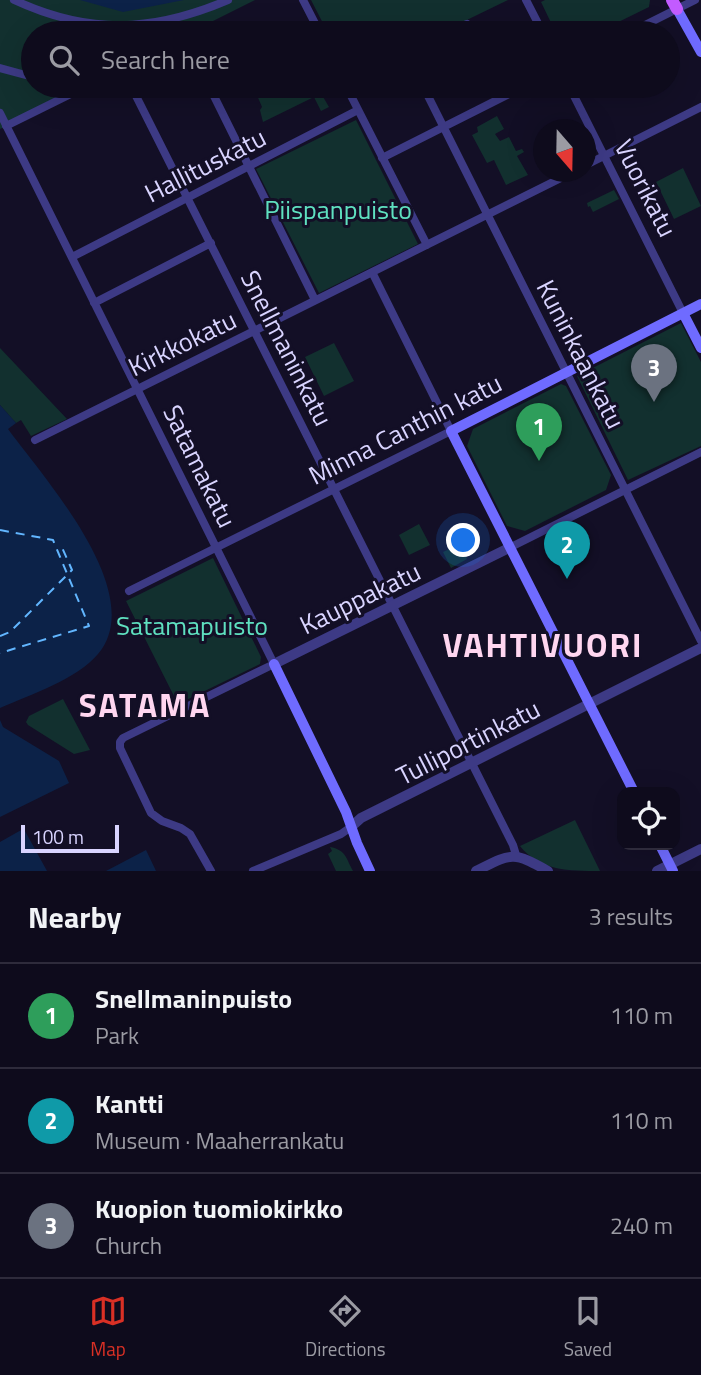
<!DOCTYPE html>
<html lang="en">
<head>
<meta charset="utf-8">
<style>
  body { margin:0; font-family:"Titillium Web",sans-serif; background:#171425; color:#f1f3f6 }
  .controls { position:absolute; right:21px; bottom:21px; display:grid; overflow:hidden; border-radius:14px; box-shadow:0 7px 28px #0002 }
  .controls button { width:63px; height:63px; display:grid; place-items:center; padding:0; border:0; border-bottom:2px solid #2e2b3b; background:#0e0b1c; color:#f1f3f6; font:35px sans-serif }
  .compass { position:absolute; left:533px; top:119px; width:63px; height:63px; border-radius:50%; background:#0e0b1c; box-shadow:0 7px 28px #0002; rotate:160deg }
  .scale { position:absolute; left:21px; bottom:18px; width:98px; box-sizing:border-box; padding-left:7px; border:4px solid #d9d4ff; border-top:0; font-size:19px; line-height:24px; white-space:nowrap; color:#d9d4ff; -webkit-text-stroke:5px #130f26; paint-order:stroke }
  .you { position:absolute; left:464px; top:541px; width:24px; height:24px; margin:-18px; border:5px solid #fff; border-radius:50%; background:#1a73e8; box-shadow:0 0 0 10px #1a73e833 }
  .badge { display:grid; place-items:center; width:46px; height:46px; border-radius:50%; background:#d93025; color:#fff; font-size:23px; font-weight:700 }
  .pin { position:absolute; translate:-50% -58px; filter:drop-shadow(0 2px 4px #0008) }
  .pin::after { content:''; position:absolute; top:37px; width:24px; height:21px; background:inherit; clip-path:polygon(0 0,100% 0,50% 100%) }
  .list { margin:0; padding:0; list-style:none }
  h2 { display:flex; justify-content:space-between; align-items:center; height:91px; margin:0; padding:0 28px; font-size:30px }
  h2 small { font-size:23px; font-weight:400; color:#9b9ba3 }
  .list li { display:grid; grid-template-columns:46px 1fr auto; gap:21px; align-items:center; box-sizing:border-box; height:105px; padding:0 28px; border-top:2px solid #2e2b3b }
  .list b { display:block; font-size:26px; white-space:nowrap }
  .list p { margin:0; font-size:23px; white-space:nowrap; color:#9b9ba3 }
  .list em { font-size:23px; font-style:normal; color:#9b9ba3 }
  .icon { flex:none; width:38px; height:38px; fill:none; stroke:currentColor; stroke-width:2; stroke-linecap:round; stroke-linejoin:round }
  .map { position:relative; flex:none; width:701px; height:871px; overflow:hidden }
  .search { position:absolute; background:#0e0b1c; box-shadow:0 7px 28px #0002; left:21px; right:21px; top:21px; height:77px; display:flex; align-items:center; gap:18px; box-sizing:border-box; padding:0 24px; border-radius:38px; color:#9b9ba3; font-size:26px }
  .sheet { height:406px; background:#0e0b1c }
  nav { display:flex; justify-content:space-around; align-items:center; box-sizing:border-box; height:98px; border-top:2px solid #2e2b3b; background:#0e0b1c; font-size:19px; color:#9b9ba3 }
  nav a { display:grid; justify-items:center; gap:4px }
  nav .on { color:#d93025 }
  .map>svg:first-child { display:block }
  .green { fill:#12302f }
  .water { fill:#0c2248 }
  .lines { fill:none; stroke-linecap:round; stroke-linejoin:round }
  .ferry { stroke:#62b6ff; stroke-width:2; stroke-dasharray:9 7; stroke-linecap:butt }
  .minor { stroke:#3d3a85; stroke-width:8 }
  .tertiary { stroke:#3d3a85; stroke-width:10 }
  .secondary { stroke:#6f6bff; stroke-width:10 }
  .primary { stroke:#c25bff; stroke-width:12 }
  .labels { text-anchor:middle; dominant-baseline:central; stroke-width:6; stroke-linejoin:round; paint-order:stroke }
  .street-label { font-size:26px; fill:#d9d4ff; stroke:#130f26 }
  .park-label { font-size:26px; fill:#5fe0c0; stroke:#130f26 }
  .district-label { font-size:33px; font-weight:bold; letter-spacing:2px; fill:#ffd6f0; stroke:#130f26 }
</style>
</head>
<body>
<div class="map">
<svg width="701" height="871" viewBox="0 0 701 871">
  <rect width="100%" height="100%" fill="#130f26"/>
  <path class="green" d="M 0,0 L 255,0 L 189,33 L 33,33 L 33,86 L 86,86 L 0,129 Z
    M 311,0 L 508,0 L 440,33 L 328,33 Z
    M 545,0 L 650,0 L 649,7 L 596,33 L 556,33 L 541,2 Z
    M 253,86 L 307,86 L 319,90 L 329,107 L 321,111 L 314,97 L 263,122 L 260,110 L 262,107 Z
    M 497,116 L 504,129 L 495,134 L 500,141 L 509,137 L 516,151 L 522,149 L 524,152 L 517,156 L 528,175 L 506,185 L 494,160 L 487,163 L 472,135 L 478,132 L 477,127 Z
    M 356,120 L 418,244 L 319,293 L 256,169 Z
    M 683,168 L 701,206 L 674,219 L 656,182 Z
    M 614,190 L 619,199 L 593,212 L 590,206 L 588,207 L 587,203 Z
    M 681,323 L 701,362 L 701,446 L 628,480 L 577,376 Z
    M 334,343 L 354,381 L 324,396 L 305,357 Z
    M 0,348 L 67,419 L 31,436 L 21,420 L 16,423 L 0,405 Z
    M 561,384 L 566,386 L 611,475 L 606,490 L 525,531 L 507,526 L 467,446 L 473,429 Z
    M 419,524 L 430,545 L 409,555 L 399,535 Z
    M 460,544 L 467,559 L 451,568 L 443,552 Z
    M 213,558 L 261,657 L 260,664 L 178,704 L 126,601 Z
    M 63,699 L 90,750 L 74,754 L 28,725 L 26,722 L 29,716 Z
    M 575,820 L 600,871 C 569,871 540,871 520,846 Z
    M 330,847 C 346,850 346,858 353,871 L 336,871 L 328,854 L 332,851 Z"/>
  <path class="water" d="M 80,0 L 184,0 L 123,12 Z
    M 0,405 L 16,423 L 8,429 C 44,478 149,594 98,654 C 77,679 30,695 0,708 Z
    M 0,720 L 3,727 L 59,761 L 69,783 L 0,817 Z
    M 23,829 L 25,831 L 47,871 L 0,871 L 0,842 Z
    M 146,850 L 156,871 L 106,871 Z"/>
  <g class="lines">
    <path class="ferry" d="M 0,530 L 53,540 L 89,626 L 0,653
      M 0,636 L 10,632 L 72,570 L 60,543"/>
    <path class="minor" d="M 14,0 C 89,35 153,32 228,0
      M 303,0 L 320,33
      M 526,0 L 543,33
      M 160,23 L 178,33
      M 447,33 L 467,24 L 472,33
      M 629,33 L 695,0
      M 0,68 L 33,77
      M 131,86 L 513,845 L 516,855
      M 209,86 L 315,300
      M 346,86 L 427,245
      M 423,86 L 701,641
      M 569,86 L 683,313
      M 0,113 L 274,664 L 123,738 L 120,742 L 120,748 L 151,813 L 162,821 L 181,828 L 190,834 L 211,871
      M 6,126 L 87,86
      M 382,158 L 525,86
      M 586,165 L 701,107
      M 72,257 L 358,110
      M 94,303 L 211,243
      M 35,440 L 573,172
      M 511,547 L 701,452
      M 129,591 L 451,431 L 372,272
      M 253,871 L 341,834 L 351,827"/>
    <path class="tertiary" d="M 274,664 L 511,547
      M 351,827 L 361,818 L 701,648
      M 476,871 C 512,853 512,851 548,871
      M 657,871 L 701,849"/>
    <path class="secondary" d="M 677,9 L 701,52
      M 683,313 L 701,348
      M 274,664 L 346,812 L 357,843 L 370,871
      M 634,792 L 451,431 L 701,304
      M 660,845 L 673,871"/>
    <path class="primary" d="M 672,0 L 677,9"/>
  </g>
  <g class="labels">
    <g class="street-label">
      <text transform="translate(205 165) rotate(-27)">Hallituskatu</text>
      <text transform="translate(646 188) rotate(63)">Vuorikatu</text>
      <text transform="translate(182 343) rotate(-26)">Kirkkokatu</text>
      <text transform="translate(287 348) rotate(63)">Snellmaninkatu</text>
      <text transform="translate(581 354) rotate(63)">Kuninkaankatu</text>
      <text transform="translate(405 429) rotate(-27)">Minna Canthin katu</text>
      <text transform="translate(200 466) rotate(64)">Satamakatu</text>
      <text transform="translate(360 598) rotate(-26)">Kauppakatu</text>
      <text transform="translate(468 742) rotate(-27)">Tulliportinkatu</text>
    </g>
    <g class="park-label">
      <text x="338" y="209">Piispanpuisto</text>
      <text x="192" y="625">Satamapuisto</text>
    </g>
    <g class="district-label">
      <text x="543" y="645">VAHTIVUORI</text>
      <text x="145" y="705">SATAMA</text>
    </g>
  </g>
</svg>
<div class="controls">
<button><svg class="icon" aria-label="locate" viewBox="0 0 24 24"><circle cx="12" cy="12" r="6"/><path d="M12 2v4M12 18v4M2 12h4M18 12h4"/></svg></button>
</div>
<svg class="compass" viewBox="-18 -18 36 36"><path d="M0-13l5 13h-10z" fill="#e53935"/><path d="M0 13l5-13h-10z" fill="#9b9ba3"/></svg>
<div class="scale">100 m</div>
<div class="you"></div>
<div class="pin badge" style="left:539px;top:461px;background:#2e9e5b">1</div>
<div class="pin badge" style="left:567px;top:579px;background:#0f9aa8">2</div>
<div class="pin badge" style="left:654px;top:402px;background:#6b7280">3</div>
<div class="search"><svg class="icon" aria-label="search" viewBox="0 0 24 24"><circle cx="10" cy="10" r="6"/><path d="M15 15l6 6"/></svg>Search here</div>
</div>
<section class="sheet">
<h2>Nearby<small>3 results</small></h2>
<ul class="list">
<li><span class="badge" style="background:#2e9e5b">1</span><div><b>Snellmaninpuisto</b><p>Park</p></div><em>110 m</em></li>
<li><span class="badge" style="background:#0f9aa8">2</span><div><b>Kantti</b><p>Museum · Maaherrankatu</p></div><em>110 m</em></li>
<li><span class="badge" style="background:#6b7280">3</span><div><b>Kuopion tuomiokirkko</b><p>Church</p></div><em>240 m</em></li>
</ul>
</section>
<nav>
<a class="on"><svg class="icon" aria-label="map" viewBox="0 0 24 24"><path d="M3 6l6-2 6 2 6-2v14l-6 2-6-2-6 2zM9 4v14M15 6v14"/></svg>Map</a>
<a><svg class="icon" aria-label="directions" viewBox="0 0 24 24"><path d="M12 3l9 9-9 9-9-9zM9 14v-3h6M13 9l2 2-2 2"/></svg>Directions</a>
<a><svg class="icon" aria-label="saved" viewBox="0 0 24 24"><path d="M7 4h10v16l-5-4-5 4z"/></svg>Saved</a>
</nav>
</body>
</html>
